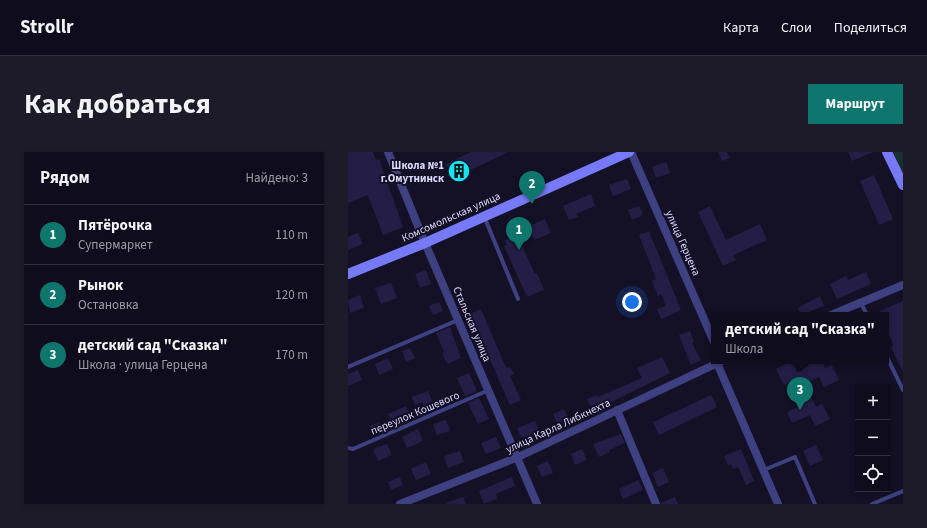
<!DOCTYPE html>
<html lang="ru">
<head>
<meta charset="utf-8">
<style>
  body { margin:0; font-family:"Source Sans 3",sans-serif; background:#1d1b2a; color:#f1f3f6 }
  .controls { position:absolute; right:12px; bottom:12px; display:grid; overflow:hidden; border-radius:0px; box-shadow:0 2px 6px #0003 }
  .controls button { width:36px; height:36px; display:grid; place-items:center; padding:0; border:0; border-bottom:1px solid #2f2d3b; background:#0f0d1d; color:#f1f3f6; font:20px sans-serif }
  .you { position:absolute; left:284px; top:150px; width:14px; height:14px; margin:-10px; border:3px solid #fff; border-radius:50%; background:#1a73e8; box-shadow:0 0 0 6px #1a73e833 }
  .badge { display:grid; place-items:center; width:26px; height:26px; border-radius:50%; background:#0f766e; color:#fff; font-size:13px; font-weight:700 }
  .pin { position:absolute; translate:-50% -33px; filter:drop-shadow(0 1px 2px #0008) }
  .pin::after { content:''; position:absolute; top:21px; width:14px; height:12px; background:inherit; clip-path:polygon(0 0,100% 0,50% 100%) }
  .popup { position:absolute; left:363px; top:160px; width:178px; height:52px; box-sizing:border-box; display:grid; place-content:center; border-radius:0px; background:#0f0d1d; filter:drop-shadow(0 1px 3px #0005); font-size:13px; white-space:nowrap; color:#9b9ca4 }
  .popup b { font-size:15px; color:#f1f3f6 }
  .popup::after { content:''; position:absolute; left:50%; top:100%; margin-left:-8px; border:8px solid transparent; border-top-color:#0f0d1d }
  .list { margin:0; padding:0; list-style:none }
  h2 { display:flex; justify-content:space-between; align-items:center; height:52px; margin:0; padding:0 16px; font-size:17px }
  h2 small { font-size:13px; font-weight:400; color:#9b9ca4 }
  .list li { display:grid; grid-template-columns:26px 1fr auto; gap:12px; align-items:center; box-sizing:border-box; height:60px; padding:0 16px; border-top:1px solid #2f2d3b }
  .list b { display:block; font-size:15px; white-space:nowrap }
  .list p { margin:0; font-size:13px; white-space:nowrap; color:#9b9ca4 }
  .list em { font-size:13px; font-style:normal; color:#9b9ca4 }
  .icon { flex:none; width:22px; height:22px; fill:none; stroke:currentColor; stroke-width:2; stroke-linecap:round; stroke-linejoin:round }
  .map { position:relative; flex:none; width:555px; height:352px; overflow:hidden; border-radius:0px }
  header { display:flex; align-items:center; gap:24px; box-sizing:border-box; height:56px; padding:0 20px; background:#0f0d1d; border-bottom:1px solid #2f2d3b }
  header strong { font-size:19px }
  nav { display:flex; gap:22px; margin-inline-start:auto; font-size:14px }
  .intro { display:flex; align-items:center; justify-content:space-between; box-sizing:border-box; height:96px; padding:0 24px }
  h1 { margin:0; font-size:28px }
  .button { padding:10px 18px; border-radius:0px; background:#0f766e; color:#fff; font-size:14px; font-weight:700 }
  main { display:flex; gap:24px; padding:0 24px }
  aside { flex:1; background:#0f0d1d; border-radius:0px; box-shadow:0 2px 6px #0003 }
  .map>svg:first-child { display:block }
  .green { fill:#15302e }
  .building { fill:#241e46 }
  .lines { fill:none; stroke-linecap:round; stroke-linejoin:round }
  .lane { stroke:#3f4082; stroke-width:4 }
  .street { stroke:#3f4082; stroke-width:8 }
  .secondary { stroke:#767af6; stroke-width:10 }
  .labels { text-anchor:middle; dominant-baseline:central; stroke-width:4; stroke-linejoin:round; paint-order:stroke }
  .poi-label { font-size:11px; font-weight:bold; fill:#dbd9fd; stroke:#141127; text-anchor:end }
  .street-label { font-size:11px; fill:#dbd9fd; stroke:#141127 }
</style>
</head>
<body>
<header>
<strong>Strollr</strong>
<nav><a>Карта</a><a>Слои</a><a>Поделиться</a></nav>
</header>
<div class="intro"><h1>Как добраться</h1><a class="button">Маршрут</a></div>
<main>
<aside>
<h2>Рядом<small>Найдено: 3</small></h2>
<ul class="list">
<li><span class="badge">1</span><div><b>Пятёрочка</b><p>Супермаркет</p></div><em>110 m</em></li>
<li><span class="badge">2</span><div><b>Рынок</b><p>Остановка</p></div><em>120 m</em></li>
<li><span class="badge">3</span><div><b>детский сад &quot;Сказка&quot;</b><p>Школа · улица Герцена</p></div><em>170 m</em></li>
</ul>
</aside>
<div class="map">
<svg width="555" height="352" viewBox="0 0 555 352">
  <rect width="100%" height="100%" fill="#141127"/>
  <path class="green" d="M 545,0 L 555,0 L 555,22 Z"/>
  <path class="building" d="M 0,0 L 25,0 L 28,8 L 31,7 L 55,75 L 35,83 L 20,43 L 0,51 Z
    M 123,0 L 161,0 L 105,26 L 98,12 Z
    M 370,0 L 379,0 L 382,6 L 374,9 Z
    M 500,0 L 525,0 L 504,9 Z
    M 318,10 L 322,21 L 308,26 L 304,15 Z
    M 526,23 L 545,67 L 531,73 L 512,29 Z
    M 279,27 L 283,37 L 265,44 L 261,33 Z
    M 243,42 L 247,54 L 228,62 L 230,65 L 221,68 L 215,54 Z
    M 291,54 L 295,63 L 284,68 L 280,58 Z
    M 362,54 L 378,88 L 412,72 L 419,88 L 385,103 L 388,108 L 375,114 L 350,60 Z
    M 197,67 L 203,81 L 186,88 L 181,77 L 185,75 L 184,73 Z
    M 301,79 L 333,158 L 313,167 L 309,157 L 318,154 L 313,142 L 310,144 L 304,129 L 308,127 L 291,83 Z
    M 10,81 L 15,92 L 0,98 L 0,85 Z
    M 169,83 L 187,122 L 189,121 L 196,138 L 179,145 L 156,94 L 159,93 L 157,88 Z
    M 78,118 L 83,132 L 72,136 L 67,122 Z
    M 518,120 L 523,132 L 489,147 L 482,132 L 498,124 L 500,128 Z
    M 43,131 L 49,146 L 33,152 L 27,136 Z
    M 12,143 L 16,156 L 2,161 L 0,148 Z
    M 472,144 L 476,154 L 453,163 L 450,156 Z
    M 555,149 L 555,220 L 543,195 L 546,194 L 538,176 L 538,163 L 523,163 Z
    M 91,150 L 95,159 L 85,163 L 81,154 Z
    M 133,157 L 155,209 L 159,216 L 162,215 L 166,222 L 162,224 L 173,248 L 162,253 L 122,162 Z
    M 102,175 L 113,206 L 99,212 L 94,201 L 96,200 L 88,181 Z
    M 342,179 L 346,190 L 344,191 L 353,208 L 343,213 L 331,183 Z
    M 62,196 L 67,206 L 58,210 L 54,199 Z
    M 314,205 L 322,221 L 245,259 L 239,247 L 249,243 L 250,245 L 294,226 L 289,216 Z
    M 40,206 L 45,217 L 31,223 L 27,212 Z
    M 444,209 L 449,220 L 461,214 L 459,209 L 474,209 L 477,216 L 484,213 L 491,228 L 476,235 L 471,225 L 457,231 L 468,255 L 474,252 L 482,267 L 467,274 L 462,263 L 444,271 L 439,260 L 454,253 L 443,229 L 436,233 L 428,217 Z
    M 10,218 L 14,228 L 0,234 L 0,222 Z
    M 121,221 L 129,239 L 117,244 L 109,226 Z
    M 80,239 L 86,253 L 77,257 L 74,250 L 67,253 L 64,245 Z
    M 363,243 L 369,255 L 311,283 L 305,270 Z
    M 131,246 L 141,267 L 130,272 L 120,251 Z
    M 58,254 L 62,265 L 44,272 L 40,262 Z
    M 216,257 L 220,266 L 209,271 L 205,262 Z
    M 98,268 L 102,279 L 89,283 L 85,272 Z
    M 187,269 L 191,279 L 173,286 L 169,276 Z
    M 31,270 L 34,279 L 24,282 L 21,274 Z
    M 70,277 L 75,289 L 59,296 L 54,285 Z
    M 273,282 L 277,291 L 261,298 L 262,300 L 251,305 L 245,292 Z
    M 148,285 L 153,296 L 138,302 L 133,291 Z
    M 39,292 L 44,303 L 30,309 L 25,297 Z
    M 468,293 L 475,308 L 462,314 L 455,299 Z
    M 234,297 L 239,308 L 227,313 L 223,302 Z
    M 393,297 L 406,329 L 398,333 L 390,315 L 385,317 L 383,312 L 380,313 L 376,304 Z
    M 112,299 L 116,310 L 100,316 L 96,304 Z
    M 200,309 L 205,321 L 194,325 L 189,314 Z
    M 78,310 L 83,322 L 68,328 L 63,317 Z
    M 315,316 L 321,330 L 310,335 L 304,321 Z
    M 52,325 L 55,333 L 43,338 L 40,330 Z
    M 164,325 L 167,334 L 148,342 L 149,347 L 136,352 L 131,339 Z
    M 290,328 L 295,338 L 275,347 L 271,337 Z
    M 115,345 L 118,352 L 99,352 L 98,351 Z
    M 327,345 L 330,352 L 313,352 L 313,351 Z"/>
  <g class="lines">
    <path class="lane" d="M 136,64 L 170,147
      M 513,151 L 519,163
      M 538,203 L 555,238
      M 0,215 L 110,168
      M 0,296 L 5,297 L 141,238
      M 416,318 L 447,305 L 467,352
      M 524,352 L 555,339"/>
    <path class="street" d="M 40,0 L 77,91 L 189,352
      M 283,0 L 366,190
      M 483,163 L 555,133
      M 369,211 L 430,352
      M 269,258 L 308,352
      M 52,352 L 170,305 L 374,209"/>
    <path class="secondary" d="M 539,0 L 555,33
      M 0,122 L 77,91 L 281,0"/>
  </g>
  <defs>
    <g id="building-disc" transform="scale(1.15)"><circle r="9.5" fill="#12e5f0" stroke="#141127"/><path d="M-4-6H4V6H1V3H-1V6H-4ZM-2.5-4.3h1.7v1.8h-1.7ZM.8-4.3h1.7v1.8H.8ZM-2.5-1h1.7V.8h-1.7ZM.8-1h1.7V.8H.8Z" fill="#111"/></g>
  </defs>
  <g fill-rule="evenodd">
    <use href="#building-disc" x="111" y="19"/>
  </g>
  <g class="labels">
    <g class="poi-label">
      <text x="96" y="13">Школа №1<tspan x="96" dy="13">г.Омутнинск</tspan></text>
    </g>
    <g class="street-label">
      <text transform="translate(103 65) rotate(-24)">Комсомольская улица</text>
      <text transform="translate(335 91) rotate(66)">улица Герцена</text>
      <text transform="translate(124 172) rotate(67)">Стальская улица</text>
      <text transform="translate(67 261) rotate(-23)">переулок Кошевого</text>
      <text transform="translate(210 274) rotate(-25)">улица Карла Либкнехта</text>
    </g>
  </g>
</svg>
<div class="controls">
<button>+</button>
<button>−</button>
<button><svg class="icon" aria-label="locate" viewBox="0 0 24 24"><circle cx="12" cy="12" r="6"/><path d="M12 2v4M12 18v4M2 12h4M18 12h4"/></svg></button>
</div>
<div class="you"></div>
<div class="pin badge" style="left:171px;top:98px">1</div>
<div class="pin badge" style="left:184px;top:52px">2</div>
<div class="pin badge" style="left:452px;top:258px">3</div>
<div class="popup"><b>детский сад &quot;Сказка&quot;</b>Школа</div>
</div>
</main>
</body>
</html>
